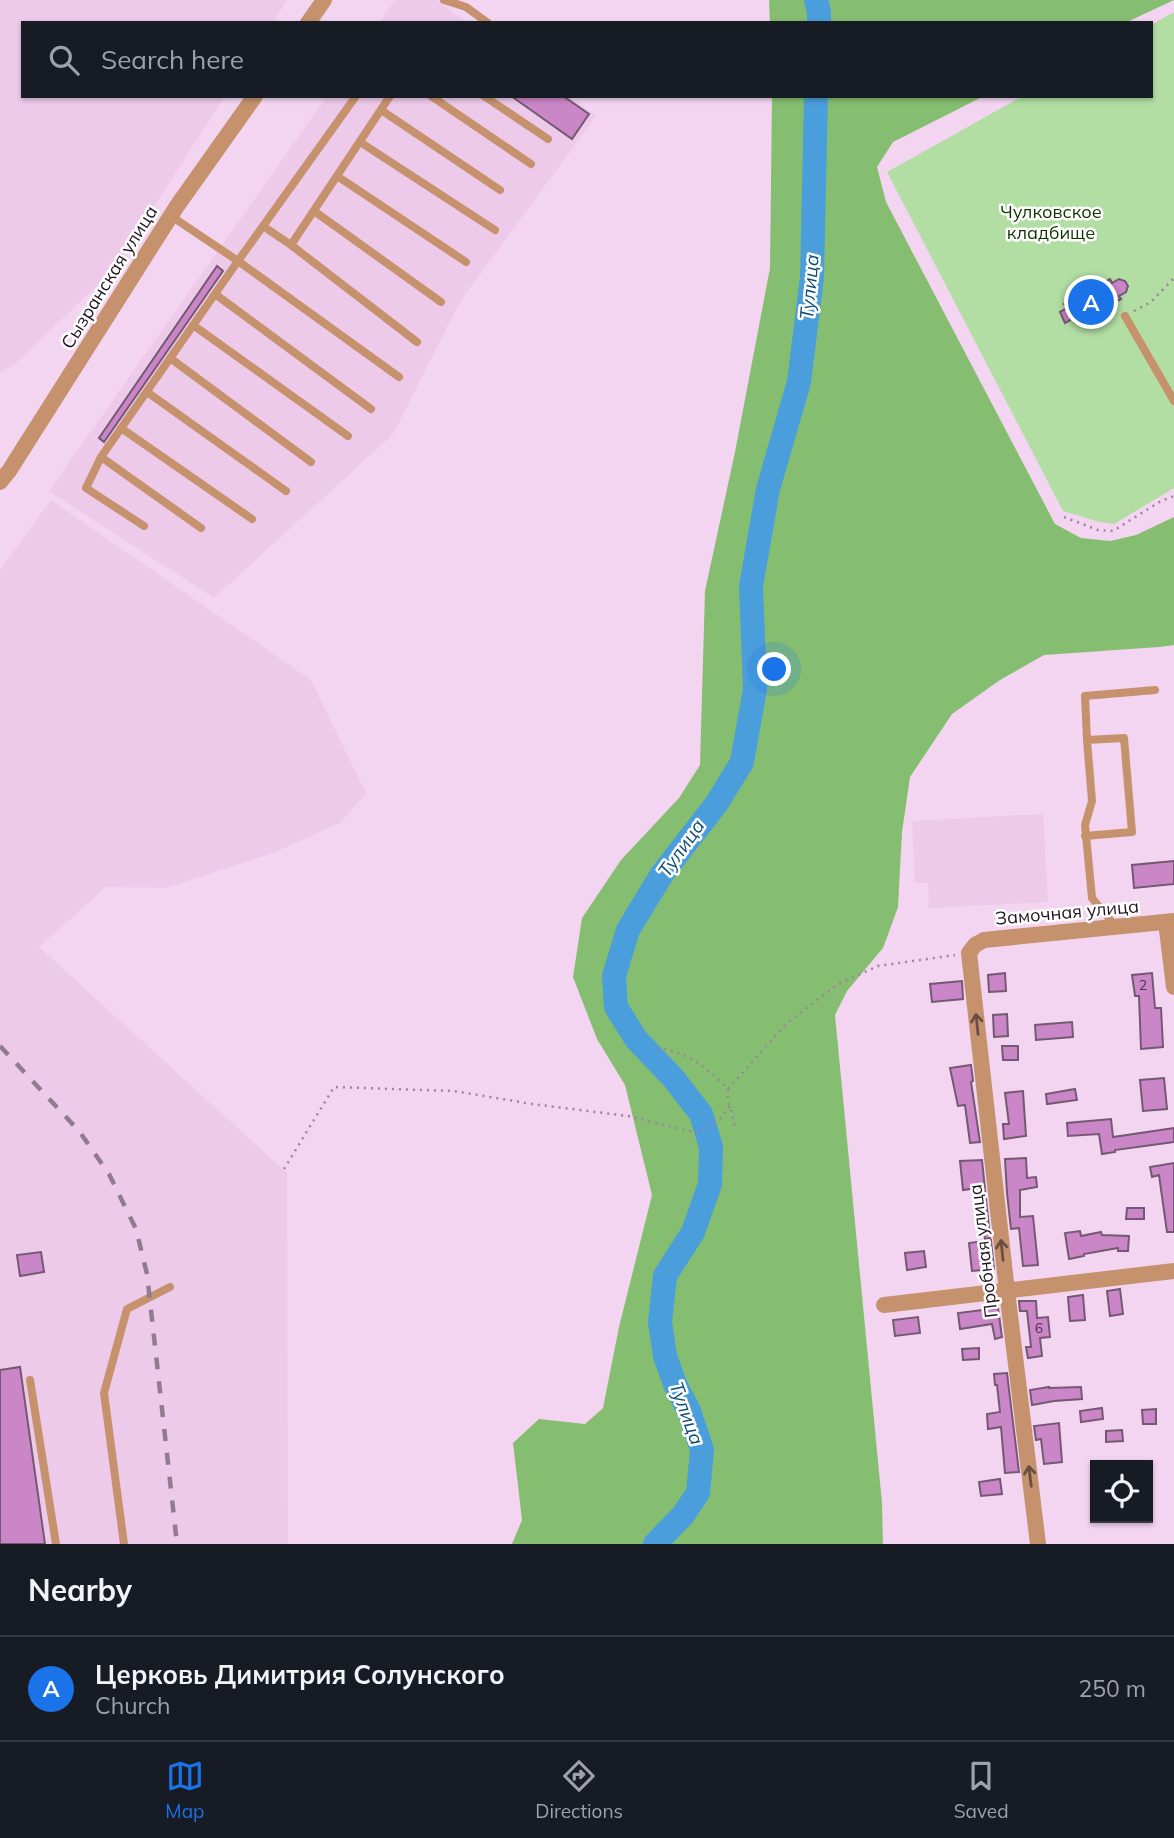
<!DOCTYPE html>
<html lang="en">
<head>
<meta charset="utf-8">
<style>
  body { margin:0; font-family:Mulish,sans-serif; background:#242831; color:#f1f3f6 }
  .controls { position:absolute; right:21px; bottom:21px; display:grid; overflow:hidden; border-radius:0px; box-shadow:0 2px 5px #0004 }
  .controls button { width:63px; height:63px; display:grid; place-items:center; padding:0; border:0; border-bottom:2px solid #363941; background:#171b24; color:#f1f3f6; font:35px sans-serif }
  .you { position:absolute; left:775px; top:670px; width:24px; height:24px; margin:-18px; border:5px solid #fff; border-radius:50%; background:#1a73e8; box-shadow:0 0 0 10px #1a73e833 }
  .badge { display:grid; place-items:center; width:46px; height:46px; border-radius:50%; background:#1a73e8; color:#fff; font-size:23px; font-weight:700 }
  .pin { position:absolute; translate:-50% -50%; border:4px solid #fff; box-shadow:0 2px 7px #0006 }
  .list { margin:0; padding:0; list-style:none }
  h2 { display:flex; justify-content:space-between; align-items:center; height:91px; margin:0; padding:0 28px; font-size:30px }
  h2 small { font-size:23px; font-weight:400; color:#9ea1a6 }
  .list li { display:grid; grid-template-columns:46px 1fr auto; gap:21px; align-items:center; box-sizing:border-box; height:105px; padding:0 28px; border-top:2px solid #363941 }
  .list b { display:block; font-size:26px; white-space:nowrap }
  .list p { margin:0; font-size:23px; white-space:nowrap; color:#9ea1a6 }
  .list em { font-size:23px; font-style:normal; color:#9ea1a6 }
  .icon { flex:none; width:38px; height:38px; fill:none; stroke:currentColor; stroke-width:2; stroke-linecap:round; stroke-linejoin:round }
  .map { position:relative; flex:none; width:1174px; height:1544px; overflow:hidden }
  .search { position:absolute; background:#171b24; box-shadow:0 2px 5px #0004; left:21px; right:21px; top:21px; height:77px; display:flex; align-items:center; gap:18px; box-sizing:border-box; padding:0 24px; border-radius:0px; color:#9ea1a6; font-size:26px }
  .sheet { height:196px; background:#171b24 }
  nav { display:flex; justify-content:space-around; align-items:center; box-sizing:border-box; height:98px; border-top:2px solid #363941; background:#171b24; font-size:19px; color:#9ea1a6 }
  nav a { display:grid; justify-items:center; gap:4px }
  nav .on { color:#1a73e8 }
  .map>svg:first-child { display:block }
  .built { fill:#edc9ea }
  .green { fill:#b2dda3 }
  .forest { fill:#86be71 }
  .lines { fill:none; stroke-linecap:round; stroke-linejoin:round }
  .river { stroke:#4b9edc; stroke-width:24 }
  .building { fill:#cb86c8; stroke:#735971; stroke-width:2 }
  .path { stroke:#9b859a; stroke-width:2.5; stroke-dasharray:2 5; stroke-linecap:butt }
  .service { stroke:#c6926d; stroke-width:8 }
  .minor { stroke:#c6926d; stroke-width:16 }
  .rail { stroke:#917c8f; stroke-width:4.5; stroke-dasharray:12 12; stroke-linecap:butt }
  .oneway { stroke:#6b4e43 }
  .labels { text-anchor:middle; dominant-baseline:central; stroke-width:5; stroke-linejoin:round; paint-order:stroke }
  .number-label { font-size:14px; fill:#4c324a }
  .park-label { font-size:18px; fill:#0f3400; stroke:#fff }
  .street-label { font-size:18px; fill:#211620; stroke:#fff }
  .water-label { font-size:19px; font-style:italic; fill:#0d4c75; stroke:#fff }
</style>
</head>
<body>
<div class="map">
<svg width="1174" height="1544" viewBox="0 0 1174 1544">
  <rect width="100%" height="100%" fill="#f3d5f1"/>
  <path class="built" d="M 0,0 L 287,0 L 272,23 L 23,23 L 23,96 L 225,96 L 113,270 L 16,363 L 0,373 Z
    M 395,0 L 436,0 L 468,23 L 379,23 Z
    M 327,96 L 569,96 L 596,116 L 461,300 L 393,434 L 214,598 L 49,491 Z
    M 51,500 L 311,680 L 366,793 L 341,822 L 273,853 L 166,888 L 106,887 L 39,947 L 287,1173 L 288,1544 L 0,1544 L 0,570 Z
    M 1043,814 L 1048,902 L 929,908 L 928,883 L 915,883 L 912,821 Z"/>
  <path class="green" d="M 1174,12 L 1174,488 L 1114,524 L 1099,522 L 1063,511 L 887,172 L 1023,96 L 1151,96 L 1151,25 Z"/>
  <path class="forest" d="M 769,0 L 1174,0 L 1125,23 L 770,23 Z
    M 772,96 L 984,96 L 893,142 L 877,167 L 886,202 L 1055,524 L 1081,538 L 1110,541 L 1136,535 L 1174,517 L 1174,645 L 1159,647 L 1044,655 L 1000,680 L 952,714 L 910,777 L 902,832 L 898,907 L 883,948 L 847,991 L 835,1015 L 882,1503 L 883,1544 L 512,1544 L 522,1520 L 513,1443 L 539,1419 L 585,1424 L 603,1408 L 619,1327 L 652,1195 L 625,1085 L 597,1039 L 573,977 L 582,918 L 621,860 L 679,798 L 700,765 L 705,591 L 735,452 L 770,268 Z"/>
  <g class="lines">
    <path class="river" d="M 816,0 L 819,12 L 819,23
      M 655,1544 L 683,1515 L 698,1493 L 702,1450 L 689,1411 L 675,1384 L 665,1356 L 660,1322 L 665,1276 L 693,1232 L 710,1184 L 711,1147 L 701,1114 L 674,1079 L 636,1039 L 616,1007 L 614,976 L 628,930 L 662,874 L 717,803 L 742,762 L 755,689 L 751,586 L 768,489 L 799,382 L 812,277 L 816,96"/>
  </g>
  <path class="building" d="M 511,96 L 563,96 L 589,114 L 572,139 Z
    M 217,266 L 223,271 L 104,442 L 99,438 Z
    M 1110,279 L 1112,283 L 1119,279 L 1125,281 L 1128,286 L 1126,292 L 1119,296 L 1121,299 L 1109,305 L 1112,309 L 1084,324 L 1082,320 L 1075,323 L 1072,319 L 1065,323 L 1060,312 L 1067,308 L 1064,304 L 1071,300 L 1069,295 L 1096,281 L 1099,285 Z
    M 1174,861 L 1174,884 L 1134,888 L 1132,865 Z
    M 1005,973 L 1006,991 L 989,992 L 988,975 Z
    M 1152,973 L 1155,1008 L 1161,1008 L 1163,1047 L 1141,1049 L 1139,996 L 1135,996 L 1132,975 Z
    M 962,981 L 963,999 L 932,1002 L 930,984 Z
    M 1007,1014 L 1008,1036 L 994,1037 L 993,1015 Z
    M 1072,1022 L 1073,1037 L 1036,1040 L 1035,1025 Z
    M 1002,1046 L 1018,1046 L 1018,1060 L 1003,1060 Z
    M 971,1065 L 973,1081 L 971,1082 L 980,1142 L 970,1143 L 965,1105 L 958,1106 L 950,1068 Z
    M 1164,1078 L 1167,1109 L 1143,1111 L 1140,1080 Z
    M 1075,1089 L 1077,1100 L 1047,1104 L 1046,1094 Z
    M 1023,1091 L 1026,1136 L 1004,1139 L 1003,1124 L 1009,1124 L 1005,1093 Z
    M 1111,1119 L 1113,1137 L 1174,1128 L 1174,1142 L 1115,1150 L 1115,1152 L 1102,1154 L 1099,1134 L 1068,1136 L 1067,1123 Z
    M 1026,1158 L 1027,1178 L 1036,1177 L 1037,1187 L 1020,1190 L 1020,1217 L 1033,1216 L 1038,1265 L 1023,1266 L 1019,1228 L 1011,1229 L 1007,1193 L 1005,1159 Z
    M 982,1160 L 990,1238 L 985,1239 L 977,1188 L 963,1190 L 960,1161 Z
    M 1174,1163 L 1174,1232 L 1167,1232 L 1159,1175 L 1152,1177 L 1150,1167 Z
    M 1127,1208 L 1144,1208 L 1144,1219 L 1126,1219 Z
    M 1080,1231 L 1081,1236 L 1101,1232 L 1102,1235 L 1129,1236 L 1128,1251 L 1118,1251 L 1118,1248 L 1084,1254 L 1084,1256 L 1069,1259 L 1065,1233 Z
    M 991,1240 L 994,1269 L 972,1271 L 969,1243 Z
    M 924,1251 L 926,1267 L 907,1270 L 905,1253 Z
    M 41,1252 L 44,1272 L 20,1276 L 17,1255 Z
    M 1120,1289 L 1123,1314 L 1110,1316 L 1107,1291 Z
    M 1083,1295 L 1085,1320 L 1070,1321 L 1068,1297 Z
    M 1019,1301 L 1036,1301 L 1037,1318 L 1048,1317 L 1050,1337 L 1040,1338 L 1042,1356 L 1028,1358 L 1026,1347 L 1031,1347 L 1027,1311 L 1020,1311 Z
    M 998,1308 L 1002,1337 L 995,1339 L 992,1324 L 960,1329 L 958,1313 Z
    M 918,1317 L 920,1333 L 895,1336 L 893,1320 Z
    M 979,1348 L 979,1359 L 963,1360 L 962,1349 Z
    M 20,1367 L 45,1544 L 0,1544 L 0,1370 Z
    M 1007,1373 L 1019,1472 L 1005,1473 L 1001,1427 L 988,1429 L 987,1414 L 1000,1412 L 997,1385 L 995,1385 L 994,1374 Z
    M 1049,1387 L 1049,1388 L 1081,1387 L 1082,1399 L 1054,1401 L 1032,1405 L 1030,1390 Z
    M 1102,1408 L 1103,1419 L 1081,1422 L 1080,1411 Z
    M 1156,1409 L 1156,1424 L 1143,1424 L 1142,1410 Z
    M 1059,1423 L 1062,1462 L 1044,1464 L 1041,1439 L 1036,1440 L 1034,1426 Z
    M 1122,1430 L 1123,1441 L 1106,1442 L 1106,1431 Z
    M 1000,1479 L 1002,1494 L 981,1496 L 979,1482 Z"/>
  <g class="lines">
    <path class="path" d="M 1134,311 L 1151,302 L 1174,278
      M 1064,517 L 1098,530 L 1113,531 L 1161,501 L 1174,496
      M 657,1048 C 688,1052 706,1067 728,1089 C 725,1099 734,1116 735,1128
      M 728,1089 L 787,1023 L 838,984 L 878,966 L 955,955
      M 284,1169 L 334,1087 L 454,1091 L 532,1104 L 628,1116 L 697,1133 L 718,1121 L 730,1106"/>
    <path class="service" d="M 444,0 L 466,7 L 488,23
      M 431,96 L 531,164
      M 484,96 L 548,139
      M 381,110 L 500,190
      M 360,142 L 495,230
      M 337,176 L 466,262
      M 314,211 L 441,302
      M 171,216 L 238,261 L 356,96
      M 263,226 L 291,245 L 390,96
      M 291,245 L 417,342
      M 215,294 L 371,409
      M 1125,316 L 1174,401
      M 193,325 L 348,436
      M 170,358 L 311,462
      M 147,392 L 286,491
      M 121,428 L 252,519
      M 101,457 L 86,488 L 144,526
      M 201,528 L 101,457 L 238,261 L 399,377
      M 1087,740 L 1085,696 L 1155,690
      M 1085,836 L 1132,832 L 1124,738 L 1087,740 L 1092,801 L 1085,825 L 1092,898 L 1116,927
      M 30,1380 L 56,1544
      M 124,1544 L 104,1393 L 127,1309 L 170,1287"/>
    <path class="minor" d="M 308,23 L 324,0
      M 0,482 L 9,471 L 177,206 L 255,96
      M 1166,922 L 1174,987
      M 884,1305 L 1174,1271
      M 1038,1544 L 1007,1291 L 969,953 L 975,945 L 984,940 L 1174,921"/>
    <path class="rail" d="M 0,1046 L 79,1131 L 109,1174 L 136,1229 L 147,1274 L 177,1544"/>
  </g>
  <defs><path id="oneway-shaft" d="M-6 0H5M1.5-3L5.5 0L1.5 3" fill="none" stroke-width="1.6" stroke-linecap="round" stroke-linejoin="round" transform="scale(1.75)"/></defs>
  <g class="oneway">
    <use href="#oneway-shaft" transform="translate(977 1024) rotate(-96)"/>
    <use href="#oneway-shaft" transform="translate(1002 1250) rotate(-96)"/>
    <use href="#oneway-shaft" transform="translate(1030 1476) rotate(-97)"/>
  </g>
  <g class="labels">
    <g class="number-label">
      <text x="1143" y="985">2</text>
      <text x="1039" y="1328">6</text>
    </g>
    <g class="park-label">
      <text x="1051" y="211">Чулковское<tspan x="1051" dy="21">кладбище</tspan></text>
    </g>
    <g class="street-label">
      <text transform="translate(109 277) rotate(-58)">Сызранская улица</text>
      <text transform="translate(1067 912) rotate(-5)">Замочная улица</text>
      <text transform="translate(983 1251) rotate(-97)">Пробная улица</text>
    </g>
    <g class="water-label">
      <text transform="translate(809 287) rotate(-85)">Тулица</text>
      <text transform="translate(681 848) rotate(-55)">Тулица</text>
      <text transform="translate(687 1413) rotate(70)">Тулица</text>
    </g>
  </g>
</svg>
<div class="controls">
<button><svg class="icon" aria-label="locate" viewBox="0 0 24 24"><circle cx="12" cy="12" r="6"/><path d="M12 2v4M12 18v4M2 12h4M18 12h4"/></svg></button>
</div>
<div class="you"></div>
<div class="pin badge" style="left:1091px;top:302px">A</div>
<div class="search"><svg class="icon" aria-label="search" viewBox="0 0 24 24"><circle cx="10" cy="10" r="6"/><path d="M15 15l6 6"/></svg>Search here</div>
</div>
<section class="sheet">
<h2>Nearby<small></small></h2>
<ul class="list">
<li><span class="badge">A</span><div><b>Церковь Димитрия Солунского</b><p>Church</p></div><em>250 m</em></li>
</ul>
</section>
<nav>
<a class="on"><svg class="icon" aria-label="map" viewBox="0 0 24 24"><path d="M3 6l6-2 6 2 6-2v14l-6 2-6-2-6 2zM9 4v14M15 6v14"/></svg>Map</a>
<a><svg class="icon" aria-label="directions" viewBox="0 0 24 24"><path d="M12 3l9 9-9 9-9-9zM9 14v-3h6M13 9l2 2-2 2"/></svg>Directions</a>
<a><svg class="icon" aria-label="saved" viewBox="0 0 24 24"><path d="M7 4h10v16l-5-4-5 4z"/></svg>Saved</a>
</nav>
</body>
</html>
